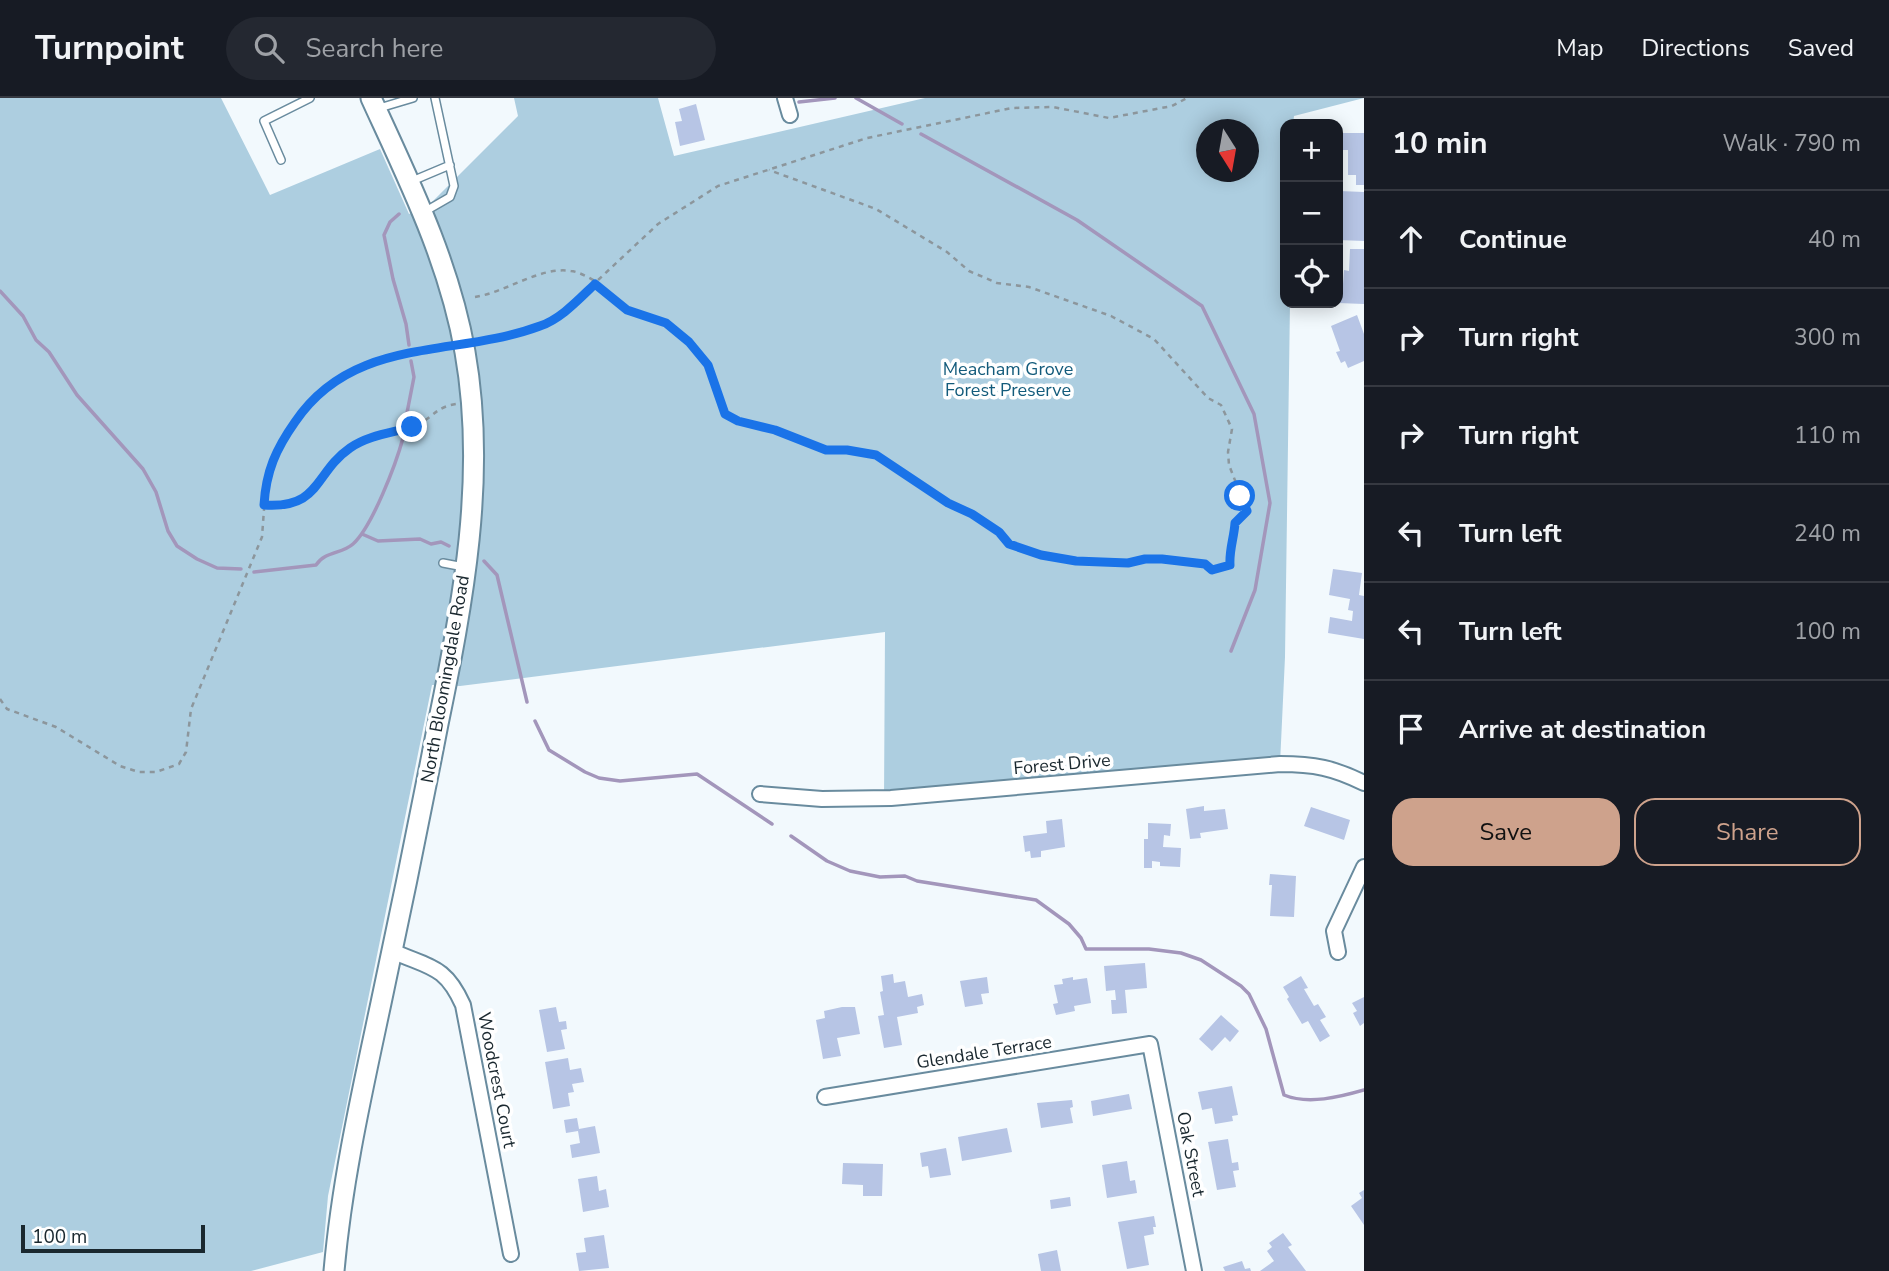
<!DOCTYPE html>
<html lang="en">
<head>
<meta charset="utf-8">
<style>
  body { margin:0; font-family:"Nunito Sans",sans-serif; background:#242831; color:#f1f3f6 }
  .controls { position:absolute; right:21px; top:21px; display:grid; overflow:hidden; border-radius:14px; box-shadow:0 4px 18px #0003 }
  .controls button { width:63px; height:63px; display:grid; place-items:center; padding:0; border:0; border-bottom:2px solid #363941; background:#171b24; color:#f1f3f6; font:35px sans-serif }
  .compass { position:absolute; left:1196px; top:21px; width:63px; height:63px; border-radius:50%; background:#171b24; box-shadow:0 4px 18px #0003; rotate:169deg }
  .scale { position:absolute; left:21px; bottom:18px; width:184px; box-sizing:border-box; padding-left:7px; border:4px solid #1a282f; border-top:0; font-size:19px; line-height:24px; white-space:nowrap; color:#1a282f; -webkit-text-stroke:5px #fff; paint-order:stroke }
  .stop { position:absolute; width:21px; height:21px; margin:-16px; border:5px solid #1a73e8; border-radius:50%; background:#fff }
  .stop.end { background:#1a73e8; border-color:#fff; box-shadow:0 2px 7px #0008 }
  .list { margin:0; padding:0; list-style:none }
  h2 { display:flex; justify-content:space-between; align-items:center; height:91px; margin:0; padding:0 28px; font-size:30px }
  h2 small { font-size:23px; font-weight:400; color:#9ea1a6 }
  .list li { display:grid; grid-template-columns:46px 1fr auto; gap:21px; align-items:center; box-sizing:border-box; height:98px; padding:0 28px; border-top:2px solid #363941 }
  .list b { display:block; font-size:26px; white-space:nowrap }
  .list em { font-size:23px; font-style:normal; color:#9ea1a6 }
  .actions { display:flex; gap:14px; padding:21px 28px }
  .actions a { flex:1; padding:16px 0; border:2px solid #cea28c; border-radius:21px; text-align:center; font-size:24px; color:#cea28c }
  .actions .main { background:#cea28c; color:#111 }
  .icon { flex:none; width:38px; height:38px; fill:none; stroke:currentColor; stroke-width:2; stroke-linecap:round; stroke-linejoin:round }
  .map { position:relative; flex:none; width:1364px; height:1173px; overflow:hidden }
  header { display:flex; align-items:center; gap:42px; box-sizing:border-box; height:98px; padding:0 35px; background:#171b24; border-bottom:2px solid #363941 }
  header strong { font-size:33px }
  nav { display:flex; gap:38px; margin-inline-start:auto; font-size:24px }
  .search { width:490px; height:63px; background:#242831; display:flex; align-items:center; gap:18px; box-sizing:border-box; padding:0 24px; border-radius:38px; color:#9ea1a6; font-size:26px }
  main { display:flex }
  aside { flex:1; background:#171b24 }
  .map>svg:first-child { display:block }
  .green { fill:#adcee0; fill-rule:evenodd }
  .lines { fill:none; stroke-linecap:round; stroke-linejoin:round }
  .stream { stroke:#a396bb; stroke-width:3.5 }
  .building { fill:#b7c5e5 }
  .service-casing { stroke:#698b9e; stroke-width:10 }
  .minor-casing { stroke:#698b9e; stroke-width:18 }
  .secondary-casing { stroke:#698b9e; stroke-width:23 }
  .path { stroke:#8c969c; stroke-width:2.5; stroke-dasharray:5 5; stroke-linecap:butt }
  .service { stroke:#fff; stroke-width:7 }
  .minor { stroke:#fff; stroke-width:14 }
  .secondary { stroke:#fff; stroke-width:19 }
  .path-bridge { stroke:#8c969c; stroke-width:2.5; stroke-dasharray:5 5; stroke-linecap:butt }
  .route { stroke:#1a73e8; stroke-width:9 }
  .labels { text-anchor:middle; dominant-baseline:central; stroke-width:7; stroke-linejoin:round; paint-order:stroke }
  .park-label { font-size:18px; fill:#135b7b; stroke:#fff }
  .street-label { font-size:18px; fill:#1a282f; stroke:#fff }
</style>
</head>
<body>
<header>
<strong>Turnpoint</strong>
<div class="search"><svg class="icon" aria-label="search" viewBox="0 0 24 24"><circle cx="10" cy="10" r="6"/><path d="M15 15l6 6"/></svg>Search here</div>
<nav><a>Map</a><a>Directions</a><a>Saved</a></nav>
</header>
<main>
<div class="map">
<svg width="1364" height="1173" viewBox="0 0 1364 1173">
  <rect width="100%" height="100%" fill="#f2f9fd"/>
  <path class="green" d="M 0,0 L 221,0 L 270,97 L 380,51 L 409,116 L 432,104 L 518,18 L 514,0 L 658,0 L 674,58 L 925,0 L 1364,0 L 1294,18 L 1293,26 L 1285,26 L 1285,205 L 1290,205 L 1285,559 L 1280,666 L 884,701 L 885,534 L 460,588 L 432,587 L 328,1098 L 323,1154 L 251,1173 L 0,1173 ZM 1206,32 L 1248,32 L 1248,74 L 1206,74 Z"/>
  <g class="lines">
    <path class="stream" d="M 856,0 L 902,26
      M 799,4 L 835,0
      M 921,36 L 1077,122 L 1202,208 L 1254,316 L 1270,405 L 1255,492 L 1231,553
      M 399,116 L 390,124 L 384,137 L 393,181 L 406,226 L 409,247
      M 0,193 L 23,218 L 36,242 L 49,254 L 77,297 L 143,371 L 156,394 L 168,433 L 177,448 L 197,461 L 217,470 L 241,471
      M 404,330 L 414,279 L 411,263
      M 362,436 L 378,443 L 420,441 L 431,446 L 441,444 L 449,448
      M 484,463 L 497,477 L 527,604
      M 254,474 L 316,467 C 325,453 342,456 353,446 C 372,429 396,366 403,340
      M 535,623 L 549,652 L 585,674 L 599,680 L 620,683 L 697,676 L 772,726
      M 791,738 L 827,763 L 850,773 L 880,779 L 905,778 L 917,783 L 1036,802 L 1069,826 L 1081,840 L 1086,851 L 1149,851 L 1181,855 L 1201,862 L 1241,888 L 1249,896 L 1266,931 L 1284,997 C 1308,1007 1340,999 1364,992"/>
  </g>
  <path class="building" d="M 696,6 L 705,42 L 680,48 L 675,24 L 682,23 L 679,11 Z
    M 1343,35 L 1364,35 L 1364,87 L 1356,87 L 1356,77 L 1348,77 L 1348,52 L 1343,52 Z
    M 1339,93 L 1364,94 L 1364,143 L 1338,142 Z
    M 1350,151 L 1364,151 L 1364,206 L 1338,205 L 1338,185 L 1343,186 L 1344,172 L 1349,173 Z
    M 1357,217 L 1364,236 L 1364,263 L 1348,270 L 1345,263 L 1341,265 L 1336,254 L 1340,253 L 1331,228 Z
    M 1333,471 L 1362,475 L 1359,497 L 1364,498 L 1364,541 L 1328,535 L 1330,519 L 1352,523 L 1353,513 L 1348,512 L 1350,501 L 1329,497 Z
    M 1204,708 L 1204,713 L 1225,711 L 1228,731 L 1200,735 L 1201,740 L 1190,741 L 1186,711 Z
    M 1311,709 L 1350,722 L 1344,742 L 1304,728 Z
    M 1062,721 L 1065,749 L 1041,753 L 1041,759 L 1031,760 L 1030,753 L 1025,754 L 1023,738 L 1047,735 L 1046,723 Z
    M 1148,725 L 1171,726 L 1170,738 L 1164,737 L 1163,749 L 1181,750 L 1180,769 L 1160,768 L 1160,764 L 1152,763 L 1152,770 L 1144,770 L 1144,741 L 1148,741 Z
    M 1270,776 L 1296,778 L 1294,819 L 1270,818 L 1272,787 L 1269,787 Z
    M 1145,865 L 1147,890 L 1125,892 L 1127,915 L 1112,916 L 1111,902 L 1116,902 L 1115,892 L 1106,893 L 1104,868 Z
    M 893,876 L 894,885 L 905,883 L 908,899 L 922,896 L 924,907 L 917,909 L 918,915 L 897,919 L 902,947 L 884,950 L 878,918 L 884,917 L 880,894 L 883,893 L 881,878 Z
    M 1301,878 L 1308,890 L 1304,891 L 1314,908 L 1318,906 L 1326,919 L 1320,922 L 1330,938 L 1320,944 L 1308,923 L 1302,926 L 1287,901 L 1289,899 L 1283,889 Z
    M 987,879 L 989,895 L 981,896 L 983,906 L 965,909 L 960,883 Z
    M 1073,879 L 1073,882 L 1087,880 L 1091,905 L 1074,908 L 1075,913 L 1056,917 L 1053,906 L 1058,905 L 1054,887 L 1063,886 L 1062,881 Z
    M 1364,899 L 1364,925 L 1360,928 L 1353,915 L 1357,913 L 1352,905 Z
    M 556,909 L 559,924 L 566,923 L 567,931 L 561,932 L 565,951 L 547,954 L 539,912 Z
    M 842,909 L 855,909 L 860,936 L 837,940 L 841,958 L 823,961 L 816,922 L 825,920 L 824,913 Z
    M 1221,917 L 1239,933 L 1230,944 L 1225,939 L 1212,953 L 1199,941 Z
    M 568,960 L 570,972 L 581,970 L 584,984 L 572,986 L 574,994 L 568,995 L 570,1008 L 553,1011 L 545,964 Z
    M 1232,988 L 1238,1017 L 1232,1018 L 1233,1023 L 1215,1026 L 1212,1010 L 1202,1012 L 1198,994 Z
    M 1129,996 L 1132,1011 L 1093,1018 L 1091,1003 Z
    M 1072,1002 L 1073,1009 L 1070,1010 L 1073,1025 L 1041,1030 L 1037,1005 Z
    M 577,1020 L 579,1031 L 595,1028 L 600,1055 L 572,1060 L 570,1047 L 580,1045 L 578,1033 L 566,1035 L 564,1022 Z
    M 1007,1030 L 1012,1054 L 962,1063 L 958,1039 Z
    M 1228,1041 L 1232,1065 L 1238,1064 L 1239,1072 L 1233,1073 L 1236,1089 L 1217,1092 L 1208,1044 Z
    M 946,1050 L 951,1077 L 930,1080 L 928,1068 L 922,1069 L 920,1055 Z
    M 1127,1063 L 1130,1083 L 1135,1082 L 1137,1095 L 1107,1100 L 1102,1067 Z
    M 843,1065 L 883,1066 L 882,1098 L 863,1098 L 863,1087 L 842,1086 Z
    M 597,1078 L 599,1093 L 606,1091 L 609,1109 L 583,1114 L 578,1081 Z
    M 1364,1092 L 1364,1127 L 1351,1108 L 1362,1100 L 1359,1095 Z
    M 1070,1099 L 1071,1108 L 1051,1111 L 1050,1102 Z
    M 1154,1118 L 1156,1129 L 1153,1129 L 1154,1136 L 1144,1138 L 1149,1167 L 1127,1171 L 1118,1124 Z
    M 1283,1135 L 1292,1147 L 1288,1149 L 1306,1173 L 1260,1173 L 1274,1163 L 1267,1153 L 1272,1149 L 1269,1145 Z
    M 604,1137 L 609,1170 L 579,1173 L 576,1155 L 586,1154 L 584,1140 Z
    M 1057,1152 L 1061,1173 L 1041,1173 L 1038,1156 Z
    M 1242,1163 L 1245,1171 L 1250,1170 L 1251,1173 L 1225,1173 L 1223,1169 Z"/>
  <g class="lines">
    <g class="service-casing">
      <path id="service" d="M 376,11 L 413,0
        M 281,62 L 264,23 L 310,0
        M 412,83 L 450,67
        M 424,114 L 450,99 L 454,88 L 435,0
        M 443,465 L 464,469"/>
    </g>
    <g class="minor-casing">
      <path id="minor" d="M 785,0 L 790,17
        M 760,696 L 822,701 L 891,700 L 1280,666 C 1314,666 1334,670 1364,685
        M 392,853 C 430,870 445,867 463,907 L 511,1156
        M 1338,854 L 1334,833 L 1364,769
        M 825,999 L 1150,946 L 1194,1173"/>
    </g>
    <g class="secondary-casing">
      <path id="secondary" d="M 334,1173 C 342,1082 362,994 381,905 C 401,812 420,719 438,626 C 463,505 487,378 465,254 C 449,163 409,83 371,0"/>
    </g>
    <path class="path" d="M 595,186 L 627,212 L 665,225 L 689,244 L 708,267 L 725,315 L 739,323 L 775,332 L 826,353 L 847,352 L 876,357 L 948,406 L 972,416 L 999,434 L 1009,446 L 1041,457 L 1076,463 L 1128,465 L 1145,461 L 1162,461 L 1205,466 L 1212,472 L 1230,467 C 1229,452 1234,439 1235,425 L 1247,413 L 1229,367 L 1228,354 L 1232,331 L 1221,307 L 1208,300 L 1154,241 L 1111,218 L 1029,189 L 997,185 L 969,173 L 947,154 L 876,111 L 769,72
      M 475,199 C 507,194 540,168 571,173 C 580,174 589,180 597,184
      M 506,237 L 543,228 L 566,212 L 658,126 L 718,88 L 867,40 L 1012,10 L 1053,9 L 1109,20 L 1172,8 L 1187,0
      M 264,407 C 319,411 314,378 349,351 C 370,335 398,339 419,326 C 435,317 437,309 456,306
      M 0,601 L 7,611 L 56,629 L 120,668 L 139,674 L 156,674 L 179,666 L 186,654 L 191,611 L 262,439 L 266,384 L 277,349 L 302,313 L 335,282 L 369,265 L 420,253"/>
    <use href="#service" class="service"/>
    <use href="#minor" class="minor"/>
    <use href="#secondary" class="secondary"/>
    <path class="path-bridge" d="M 420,253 L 506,237"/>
  </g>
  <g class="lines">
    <path class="route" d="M 412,329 C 392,335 369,337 350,350 C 314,375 321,411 264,407 C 266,373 276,351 295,324 C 354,237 454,260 540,228 C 561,221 579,201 595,186 L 627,212 L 666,225 L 689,244 L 708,267 L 725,316 L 738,323 L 775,332 L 826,352 L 847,352 L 876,357 L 948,405 L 972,416 L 999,434 L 1009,446 L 1041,457 L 1076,463 L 1128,465 L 1145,461 L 1162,461 L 1205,466 L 1212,472 L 1230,467 C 1229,452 1234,440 1235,425 L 1247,413 L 1240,398"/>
  </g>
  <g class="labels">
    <g class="park-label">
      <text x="1008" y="271">Meacham Grove<tspan x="1008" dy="21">Forest Preserve</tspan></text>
    </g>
    <g class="street-label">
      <text transform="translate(445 581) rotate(-80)">North Bloomingdale Road</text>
      <text transform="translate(1062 666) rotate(-5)">Forest Drive</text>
      <text transform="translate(984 954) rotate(-9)">Glendale Terrace</text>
      <text transform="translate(497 982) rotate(79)">Woodcrest Court</text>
      <text transform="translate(1191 1056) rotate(79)">Oak Street</text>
    </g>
  </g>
</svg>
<div class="controls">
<button>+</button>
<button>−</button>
<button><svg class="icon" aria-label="locate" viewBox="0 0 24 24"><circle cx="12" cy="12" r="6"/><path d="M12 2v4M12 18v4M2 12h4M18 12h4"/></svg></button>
</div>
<svg class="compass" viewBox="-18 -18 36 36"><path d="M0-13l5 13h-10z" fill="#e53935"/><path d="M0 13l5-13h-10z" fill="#9ea1a6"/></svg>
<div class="scale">100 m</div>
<div class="stop" style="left:1240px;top:398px"></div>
<div class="stop end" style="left:412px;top:329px"></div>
</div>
<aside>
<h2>10 min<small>Walk · 790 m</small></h2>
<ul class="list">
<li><svg class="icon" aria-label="ahead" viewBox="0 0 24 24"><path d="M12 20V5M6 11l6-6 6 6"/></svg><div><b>Continue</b></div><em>40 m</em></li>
<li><svg class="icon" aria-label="right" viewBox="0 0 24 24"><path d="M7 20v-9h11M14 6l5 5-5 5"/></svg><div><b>Turn right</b></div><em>300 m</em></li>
<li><svg class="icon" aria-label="right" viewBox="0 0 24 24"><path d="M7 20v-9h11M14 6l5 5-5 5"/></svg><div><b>Turn right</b></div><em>110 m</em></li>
<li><svg class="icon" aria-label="left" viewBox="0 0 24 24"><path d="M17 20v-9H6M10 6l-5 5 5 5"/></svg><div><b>Turn left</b></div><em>240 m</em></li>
<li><svg class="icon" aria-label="left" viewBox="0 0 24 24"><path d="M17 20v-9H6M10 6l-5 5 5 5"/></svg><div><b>Turn left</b></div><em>100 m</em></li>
<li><svg class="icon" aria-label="arrive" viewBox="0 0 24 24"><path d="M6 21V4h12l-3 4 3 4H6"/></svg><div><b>Arrive at destination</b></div></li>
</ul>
<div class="actions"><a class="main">Save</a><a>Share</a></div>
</aside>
</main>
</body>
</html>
